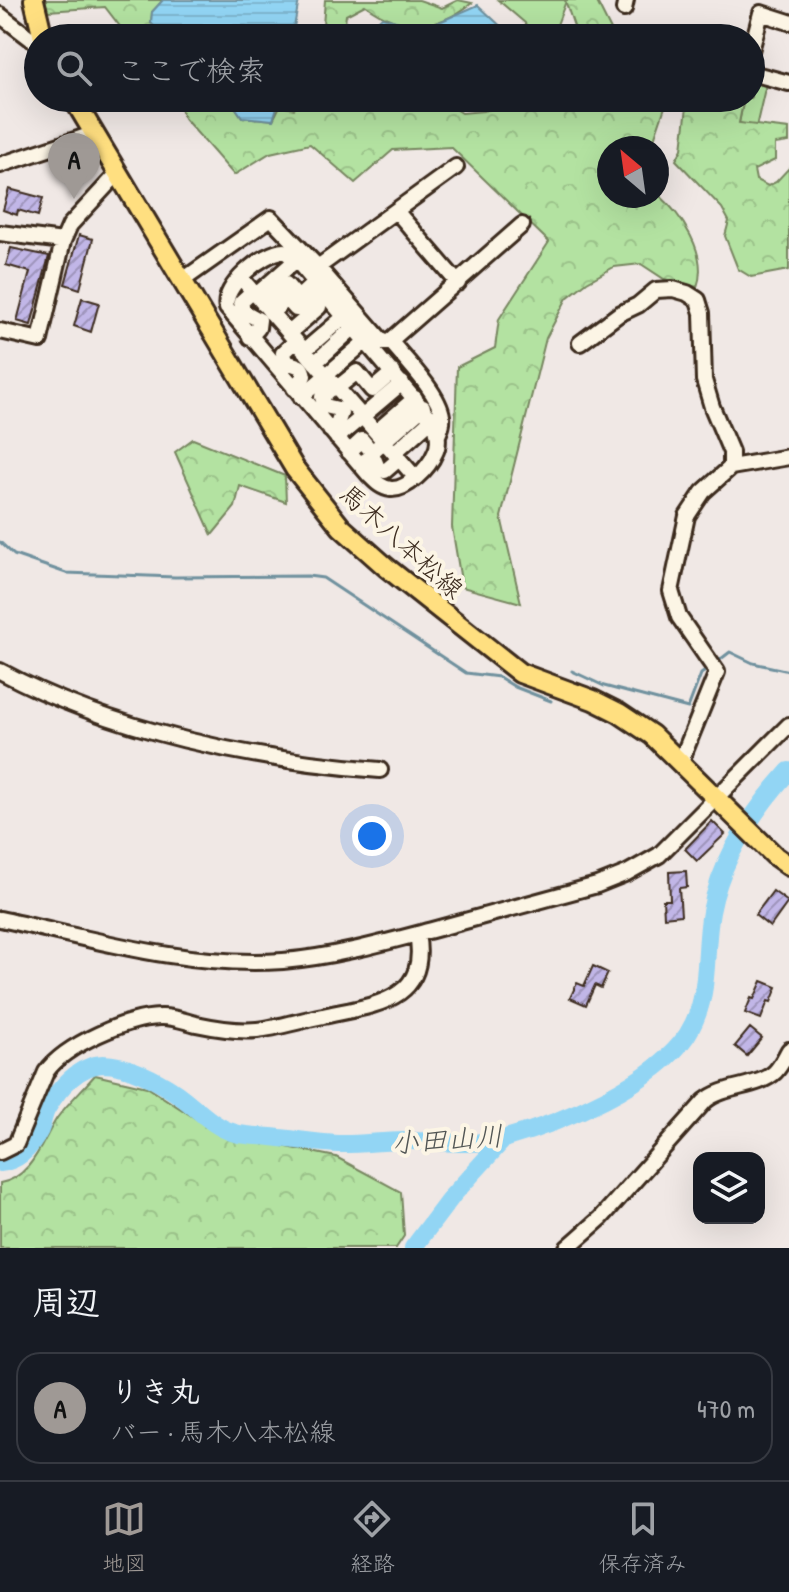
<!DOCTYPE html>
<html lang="ja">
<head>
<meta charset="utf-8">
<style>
  body { margin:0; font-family:"Patrick Hand","Klee One",sans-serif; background:#242831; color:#f1f3f6 }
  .controls { position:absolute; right:24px; bottom:24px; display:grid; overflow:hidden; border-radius:16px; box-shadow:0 8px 32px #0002 }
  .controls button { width:72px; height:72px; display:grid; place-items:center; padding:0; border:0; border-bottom:2px solid #363941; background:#171b24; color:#f1f3f6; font:40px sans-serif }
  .compass { position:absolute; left:597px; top:136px; width:72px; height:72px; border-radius:50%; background:#171b24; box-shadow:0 8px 32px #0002; rotate:331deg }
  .you { position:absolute; left:372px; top:836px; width:28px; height:28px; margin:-20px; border:6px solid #fff; border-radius:50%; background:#1a73e8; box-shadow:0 0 0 12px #1a73e833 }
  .badge { display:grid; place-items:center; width:52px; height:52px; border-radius:50%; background:#9f9995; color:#111; font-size:26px; font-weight:700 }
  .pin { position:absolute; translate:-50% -66px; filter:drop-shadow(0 2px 4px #0008) }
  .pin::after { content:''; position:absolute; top:42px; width:28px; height:24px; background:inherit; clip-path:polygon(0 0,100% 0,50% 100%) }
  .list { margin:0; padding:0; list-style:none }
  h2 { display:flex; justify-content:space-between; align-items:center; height:104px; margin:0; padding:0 32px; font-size:34px }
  h2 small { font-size:26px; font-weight:400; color:#9ea1a6 }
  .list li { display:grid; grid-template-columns:52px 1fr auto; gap:24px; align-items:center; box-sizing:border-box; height:112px; margin:0 16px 16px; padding:0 16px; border:2px solid #363941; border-radius:24px }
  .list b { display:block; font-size:30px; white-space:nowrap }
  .list p { margin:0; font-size:26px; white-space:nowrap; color:#9ea1a6 }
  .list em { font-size:26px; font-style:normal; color:#9ea1a6 }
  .icon { flex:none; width:44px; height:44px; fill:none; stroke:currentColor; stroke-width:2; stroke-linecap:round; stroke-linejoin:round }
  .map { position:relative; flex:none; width:789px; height:1248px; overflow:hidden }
  .search { position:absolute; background:#171b24; box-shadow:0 8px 32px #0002; left:24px; right:24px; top:24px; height:88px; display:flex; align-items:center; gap:20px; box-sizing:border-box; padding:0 28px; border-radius:44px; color:#9ea1a6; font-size:30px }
  .sheet { height:232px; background:#171b24 }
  nav { display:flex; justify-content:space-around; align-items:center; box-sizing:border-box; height:112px; border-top:2px solid #363941; background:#171b24; font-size:22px; color:#9ea1a6 }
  nav a { display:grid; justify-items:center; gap:4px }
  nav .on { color:#9f9995 }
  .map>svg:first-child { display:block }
  .green { fill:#b3e2a1; stroke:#778660; stroke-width:2 }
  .forest { fill:url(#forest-crowns); stroke:#778660; stroke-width:2 }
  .water { fill:url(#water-rules); stroke:#6f919e; stroke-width:2 }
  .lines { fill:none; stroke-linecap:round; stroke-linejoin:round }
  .stream { stroke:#6f919e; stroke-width:3 }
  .river { stroke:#92d5f4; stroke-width:18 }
  .building { fill:url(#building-hatch); stroke:#3b2a1e; stroke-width:2 }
  .minor-casing { stroke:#3b2a1e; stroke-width:20 }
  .major-casing { stroke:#3b2a1e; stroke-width:24 }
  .minor { stroke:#fcf5e5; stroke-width:14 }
  .major { stroke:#ffdf80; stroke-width:18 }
  .labels { text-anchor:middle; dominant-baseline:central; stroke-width:8; stroke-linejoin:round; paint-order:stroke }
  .street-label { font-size:26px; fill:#3b2a1e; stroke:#fcf5e5 }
  .water-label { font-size:28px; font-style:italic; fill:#515554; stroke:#fcf5e5 }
</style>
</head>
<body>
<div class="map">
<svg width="789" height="1248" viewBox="0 0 789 1248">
  <defs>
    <pattern id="forest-crowns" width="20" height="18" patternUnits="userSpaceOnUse" patternTransform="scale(2)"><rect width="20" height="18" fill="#b3e2a1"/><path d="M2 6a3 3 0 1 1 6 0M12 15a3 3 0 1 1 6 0" fill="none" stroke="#9bc28a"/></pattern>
    <pattern id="water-rules" width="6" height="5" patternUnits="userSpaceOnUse" patternTransform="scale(2)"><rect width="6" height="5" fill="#92d5f4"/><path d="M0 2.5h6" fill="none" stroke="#7fb7d1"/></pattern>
    <pattern id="building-hatch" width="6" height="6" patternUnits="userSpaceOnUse" patternTransform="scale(2)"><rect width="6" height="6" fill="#c1b6e7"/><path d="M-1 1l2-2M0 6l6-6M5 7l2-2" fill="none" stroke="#9e94bb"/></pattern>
  </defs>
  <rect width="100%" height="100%" fill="#f0e8e5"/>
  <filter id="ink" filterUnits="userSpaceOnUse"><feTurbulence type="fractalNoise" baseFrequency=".0125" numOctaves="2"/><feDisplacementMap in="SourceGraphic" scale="16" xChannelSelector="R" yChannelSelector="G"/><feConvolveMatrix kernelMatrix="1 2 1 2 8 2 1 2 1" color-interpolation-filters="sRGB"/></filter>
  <g filter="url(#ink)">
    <path class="green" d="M 498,0 L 565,0 L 566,1 L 552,38 L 529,38 L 525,23 Z
      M 755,81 L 766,84 L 756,127 L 739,123 L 744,98 L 751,98 L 751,89 L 753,89 Z"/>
    <path class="forest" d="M 45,0 L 163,0 L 152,12 L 151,23 L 166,38 L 129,38 L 105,7 L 48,11 Z
      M 325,0 L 419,0 L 442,8 L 458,0 L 472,3 C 435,32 403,32 365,5 L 346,15 L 343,38 L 322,38 Z
      M 565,0 L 596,0 L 615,38 L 578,38 Z
      M 177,98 L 229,98 L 242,117 L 273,120 L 280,106 L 294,109 L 306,98 L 439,98 L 462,113 L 483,111 L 535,98 L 668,98 L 651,148 L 609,148 L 609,196 L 657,196 L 657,193 C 681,214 709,254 697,287 L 664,279 L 641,264 L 614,267 L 587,282 L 567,298 L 546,338 L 501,517 L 521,603 L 462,587 L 452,527 L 457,367 L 495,348 L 499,319 L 549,242 L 451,147 L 393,150 L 355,183 L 310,144 L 270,153 L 234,175 L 184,118 Z
      M 688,98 L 744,98 L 739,123 L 789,129 L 789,142 L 775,144 L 775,160 L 754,170 L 756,180 L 768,186 L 776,182 L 789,168 L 789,270 L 751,277 L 738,269 L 725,236 L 729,221 L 722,208 L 676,160 L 682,149 Z
      M 193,439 L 285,476 L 286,502 L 240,486 L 235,507 L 212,535 L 175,452 Z
      M 95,1075 L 147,1087 L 218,1133 L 336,1157 L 401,1192 L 404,1236 L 396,1248 L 0,1248 L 0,1183 C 32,1178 42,1141 57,1118 C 68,1103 83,1089 95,1075 Z"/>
    <path class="water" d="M 163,0 L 299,0 L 292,38 L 166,38 L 151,23 L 152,12 Z
      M 478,5 L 508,33 L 505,38 L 368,38 L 372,26 L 382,17 L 417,27 L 435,24 Z
      M 229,98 L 280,98 L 273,120 L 242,117 Z"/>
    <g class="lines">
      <path class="stream" d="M 0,542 L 14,555 L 66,573 L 175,577 L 308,576 L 323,578 L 466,673 L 499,677 L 515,687 L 551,701
        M 717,662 L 730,652 L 753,663 L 789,671
        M 572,671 L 604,686 L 688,708 L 701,674 L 708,669"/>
      <path class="river" d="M 0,1163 C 19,1161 32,1146 40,1130 C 43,1123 43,1114 48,1107 C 59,1088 79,1065 103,1064 C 126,1064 157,1080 176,1093 C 195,1106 212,1127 235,1133 C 246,1136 260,1136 271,1137 C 293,1139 316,1143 338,1144 C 362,1145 386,1140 410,1141 C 442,1141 475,1147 506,1138 C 561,1123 655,1083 687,1035 C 712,996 703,955 711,912 C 721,858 753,811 789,771
        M 413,1248 L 453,1195 L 504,1139"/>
    </g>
    <path class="building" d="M 9,189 L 43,198 L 38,216 L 18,210 L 17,215 L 3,210 Z
      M 79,235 L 93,239 L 80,289 L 65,284 Z
      M 11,248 L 49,256 L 31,325 L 17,321 L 30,272 L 6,265 Z
      M 82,298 L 99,303 L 91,332 L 74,326 Z
      M 712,821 L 725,834 L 697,861 L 685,849 Z
      M 686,871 L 687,887 L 679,888 L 681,915 L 664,917 L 663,900 L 670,900 L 669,872 Z
      M 773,891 L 788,902 L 770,927 L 755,915 Z
      M 593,966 L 608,973 L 601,988 L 595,985 L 586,1005 L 570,998 L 577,983 L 584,986 Z
      M 762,981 L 777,987 L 771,1002 L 768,1001 L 761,1019 L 745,1013 L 751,998 L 754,999 Z
      M 750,1028 L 762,1038 L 747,1056 L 735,1046 Z"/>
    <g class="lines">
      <g class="minor-casing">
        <path id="minor" d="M 624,9 L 626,0
          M 0,15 L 38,44
          M 751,51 L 761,13 L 789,22
          M 751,73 L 789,83
          M 0,165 L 93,134
          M 397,212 L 458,283
          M 0,233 L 63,241 L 40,340 L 0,331
          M 63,241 L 70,225 L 118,173
          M 284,251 L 296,260 L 433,421 C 438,430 440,444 435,453 C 429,468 407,490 391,489 C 381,488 375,481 369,475 L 227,308 C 221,287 263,252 284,251 Z
          M 318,267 L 456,167
          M 241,278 L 415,477
          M 183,280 L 271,218 L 318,267 L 384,343 L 390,341 L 522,225
          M 256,295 L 296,260
          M 263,304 L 286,284 L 298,298 L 315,282
          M 271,313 L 287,299 L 296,309 L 302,309 L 323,291
          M 289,333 L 319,307
          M 250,337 L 258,328 L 259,320 L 243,311 L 241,302 L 252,292
          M 390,341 C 405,359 439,393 442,416 C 443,423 441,428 438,435
          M 580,343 L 619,314 L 638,305 L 656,290 L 673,289 L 687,293 L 698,300 L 702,313 L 704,380 L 712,407 L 731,452 L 731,467
          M 304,351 L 345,316
          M 315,363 L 354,327
          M 294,388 L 304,376 C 302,363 296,367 287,362 L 283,353 L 296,341
          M 337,388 L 357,372 L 372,390 L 393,372
          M 301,397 L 366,341
          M 330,430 L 337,424 L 341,413 L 338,409 L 325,406 L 322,397 L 335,385
          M 376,432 L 415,398
          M 337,438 L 402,383
          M 349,452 L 362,440 L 372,452 L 423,407
          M 394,453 L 432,419
          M 363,462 L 371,457 L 374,458 L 378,468 L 385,471 L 399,459
          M 0,671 C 112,731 254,761 380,770
          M 681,761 L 717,672 L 679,617 L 671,591 L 687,516 L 703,492 L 731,467 L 789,457
          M 0,919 C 92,939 188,968 283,961 C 333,957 383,943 432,930 C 487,915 542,900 597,885 L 627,873 L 659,855 L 789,725
          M 0,1152 L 16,1144 L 46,1072 C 65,1045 127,1018 160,1017 C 172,1016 184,1021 196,1024 C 215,1028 237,1032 257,1030 C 278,1028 301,1020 323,1016 C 373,1005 430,1002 417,934
          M 567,1248 L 601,1218 L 705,1101 C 724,1085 758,1088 775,1072 C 781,1066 785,1057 789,1050"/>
      </g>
      <g class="major-casing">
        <path id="major" d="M 34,0 L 43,38
          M 73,98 L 295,469 L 341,527 L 386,567 L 520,673 L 593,700 L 619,713 L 652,735 L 775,856 L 789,866"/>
      </g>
      <use href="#minor" class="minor"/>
      <use href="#major" class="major"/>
    </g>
  </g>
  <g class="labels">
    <g class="street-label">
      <text transform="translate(402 541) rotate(42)">馬木八本松線</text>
    </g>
    <g class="water-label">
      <text transform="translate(447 1139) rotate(-4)">小田山川</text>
    </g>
  </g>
</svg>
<div class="controls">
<button><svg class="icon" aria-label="layers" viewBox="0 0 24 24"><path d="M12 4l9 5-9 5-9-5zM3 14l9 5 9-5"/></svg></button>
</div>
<svg class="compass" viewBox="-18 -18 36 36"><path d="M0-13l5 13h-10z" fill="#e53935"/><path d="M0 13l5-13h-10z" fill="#9ea1a6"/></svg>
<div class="you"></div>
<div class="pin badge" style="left:74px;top:199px">A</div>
<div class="search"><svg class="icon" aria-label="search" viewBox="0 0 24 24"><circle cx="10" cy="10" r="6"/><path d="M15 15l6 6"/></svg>ここで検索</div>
</div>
<section class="sheet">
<h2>周辺<small></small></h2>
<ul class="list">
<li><span class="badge">A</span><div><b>りき丸</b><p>バー · 馬木八本松線</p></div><em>470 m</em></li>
</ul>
</section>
<nav>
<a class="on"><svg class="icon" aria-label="map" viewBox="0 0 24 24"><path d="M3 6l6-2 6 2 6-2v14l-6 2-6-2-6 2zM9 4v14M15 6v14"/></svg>地図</a>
<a><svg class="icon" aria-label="directions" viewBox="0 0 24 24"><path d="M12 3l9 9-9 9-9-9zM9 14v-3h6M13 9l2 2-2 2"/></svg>経路</a>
<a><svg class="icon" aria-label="saved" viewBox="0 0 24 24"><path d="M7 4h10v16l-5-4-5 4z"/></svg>保存済み</a>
</nav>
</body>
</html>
